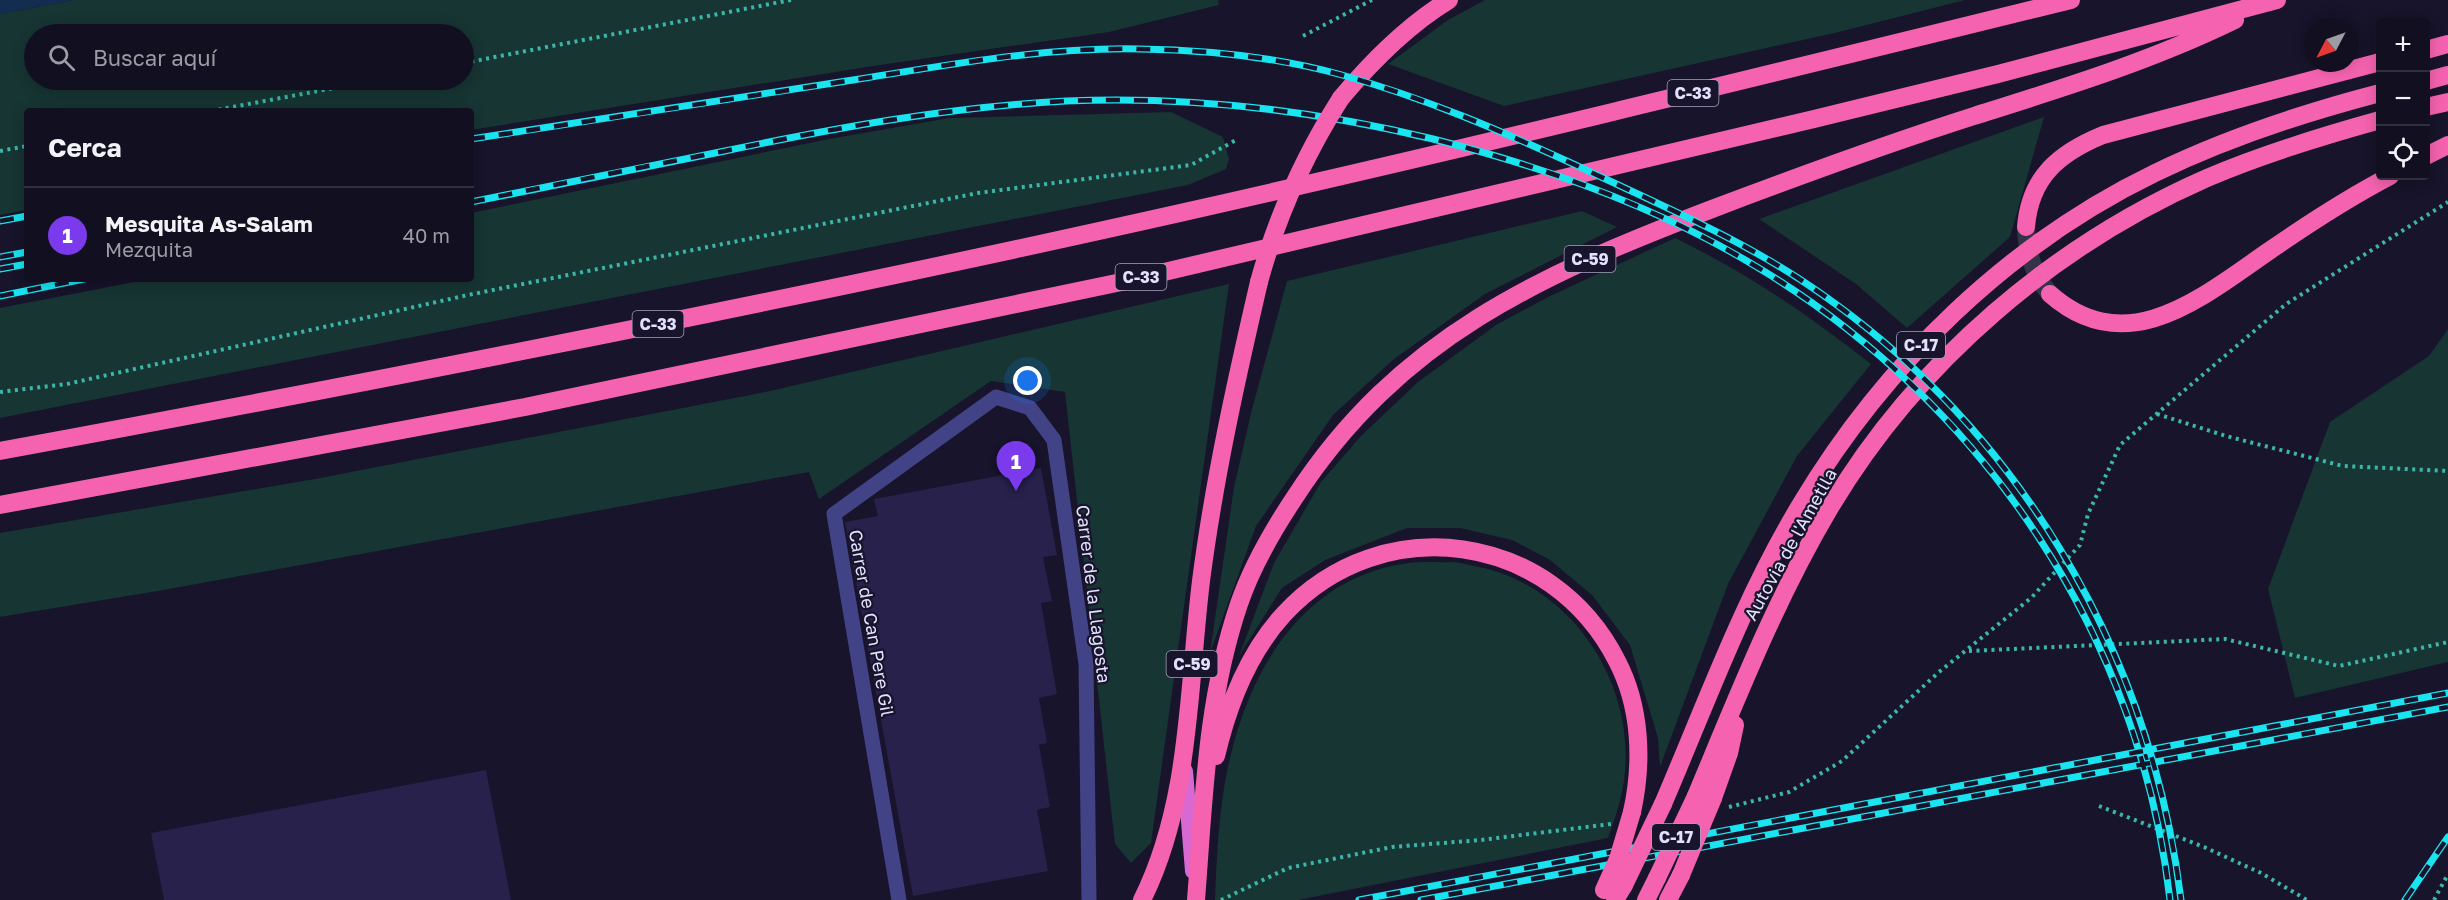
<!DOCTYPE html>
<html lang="es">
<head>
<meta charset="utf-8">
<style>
  body { margin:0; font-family:"Golos Text",sans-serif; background:#1e1d2d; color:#f1f3f6 }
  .controls { position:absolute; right:18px; top:18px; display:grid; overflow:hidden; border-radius:6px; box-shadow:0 3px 15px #0003 }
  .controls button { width:54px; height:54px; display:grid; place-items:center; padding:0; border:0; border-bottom:2px solid #302f3e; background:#110f20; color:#f1f3f6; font:30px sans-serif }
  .compass { position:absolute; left:2304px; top:18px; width:54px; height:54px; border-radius:50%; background:#110f20; box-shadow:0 3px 15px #0003; rotate:229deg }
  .you { position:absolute; left:1028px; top:381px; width:21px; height:21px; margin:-15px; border:4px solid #fff; border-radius:50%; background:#1a73e8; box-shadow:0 0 0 9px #1a73e833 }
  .badge { display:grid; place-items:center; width:39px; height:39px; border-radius:50%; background:#7c3aed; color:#fff; font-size:20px; font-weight:700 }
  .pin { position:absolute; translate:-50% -50px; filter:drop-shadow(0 2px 3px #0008) }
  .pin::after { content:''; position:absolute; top:32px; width:21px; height:18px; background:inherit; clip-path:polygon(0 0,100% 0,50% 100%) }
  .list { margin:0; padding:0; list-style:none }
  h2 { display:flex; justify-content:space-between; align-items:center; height:78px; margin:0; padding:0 24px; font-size:26px }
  h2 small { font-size:20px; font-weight:400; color:#9c9ca5 }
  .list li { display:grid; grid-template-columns:39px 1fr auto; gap:18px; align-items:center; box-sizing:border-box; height:96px; padding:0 24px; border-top:2px solid #302f3e }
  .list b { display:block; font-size:22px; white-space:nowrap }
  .list p { margin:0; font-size:20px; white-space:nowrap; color:#9c9ca5 }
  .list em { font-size:20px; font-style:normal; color:#9c9ca5 }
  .icon { flex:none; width:33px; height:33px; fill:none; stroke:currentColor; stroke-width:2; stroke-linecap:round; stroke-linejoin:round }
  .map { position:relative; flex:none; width:2448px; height:900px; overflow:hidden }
  .search { position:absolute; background:#110f20; box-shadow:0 3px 15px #0003; left:24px; top:24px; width:450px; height:66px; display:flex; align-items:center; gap:15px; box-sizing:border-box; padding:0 21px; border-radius:33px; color:#9c9ca5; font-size:22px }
  .panel { position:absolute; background:#110f20; box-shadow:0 3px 15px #0003; left:24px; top:108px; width:450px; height:174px; border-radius:6px }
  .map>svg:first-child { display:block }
  .green { fill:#173533; fill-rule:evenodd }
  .water { fill:#132d50 }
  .building { fill:#27214b }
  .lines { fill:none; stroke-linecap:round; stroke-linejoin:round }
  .motorway-tunnel { stroke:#35334a; stroke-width:18; stroke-dasharray:18 9; stroke-linecap:butt }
  .path { stroke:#3ab7aa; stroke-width:4; stroke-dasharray:3 4.5; stroke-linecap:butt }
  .minor { stroke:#424387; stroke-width:15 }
  .trunk { stroke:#d969d2; stroke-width:16 }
  .motorway { stroke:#f563b0; stroke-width:18 }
  .rail-casing { stroke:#19e4f0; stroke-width:7 }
  .rail { stroke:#17142b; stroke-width:4.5; stroke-dasharray:14; stroke-linecap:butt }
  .motorway-bridge { stroke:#f563b0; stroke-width:18 }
  .labels { text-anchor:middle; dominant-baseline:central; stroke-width:4.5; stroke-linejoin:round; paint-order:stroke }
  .shield { fill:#17142b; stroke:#a5a3be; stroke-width:1.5 }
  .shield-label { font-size:16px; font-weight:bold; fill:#e2e0fd }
  .street-label { font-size:18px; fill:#e2e0fd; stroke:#17142b }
</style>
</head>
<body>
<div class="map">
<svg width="2448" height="900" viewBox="0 0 2448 900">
  <rect width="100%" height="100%" fill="#17142b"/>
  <path class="green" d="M 74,0 L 1218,0 L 1219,5 L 1109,32 L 873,66 L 471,130 L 471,111 L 27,111 L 27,210 L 0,215 L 0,14 ZM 34,34 L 464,34 L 464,80 L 34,80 Z
    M 1485,0 L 1965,0 L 1839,32 L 1504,106 L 1388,64 L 1448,20 Z
    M 1171,112 L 1223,137 L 1229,159 L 1226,169 L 1188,185 L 0,418 L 0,308 L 150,279 L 471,279 L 471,213 L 829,139 L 949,118 Z
    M 2044,117 L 2010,237 L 1907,328 L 1856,284 L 1759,219 Z
    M 1582,211 L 1617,227 L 1485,294 L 1394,359 L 1333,415 L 1256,526 L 1210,653 L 1234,487 L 1252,409 L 1287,281 Z
    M 1675,238 C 1749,274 1807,314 1871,364 L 1797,456 L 1728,584 L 1660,767 L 1658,738 L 1630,645 L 1592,595 L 1550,560 L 1512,540 L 1460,528 L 1407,528 L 1325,560 L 1282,588 L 1239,656 L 1274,563 L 1321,482 L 1361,436 L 1418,382 L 1496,325 L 1548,297 Z
    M 1229,284 L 1151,843 L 1131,863 L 1115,844 L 1065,392 L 991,381 L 819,499 L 809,472 L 158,591 L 0,617 L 0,533 L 315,479 L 770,391 Z
    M 2448,329 L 2448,662 L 2295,698 L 2268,589 L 2330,422 L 2429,356 Z
    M 1455,562 C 1468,565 1482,567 1495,571 C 1578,597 1633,686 1625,772 C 1623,795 1616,816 1608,838 L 1298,900 L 1215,900 C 1217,853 1219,800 1231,754 C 1253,663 1307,576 1409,563 C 1424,561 1440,563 1455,562 Z"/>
  <path class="water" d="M 0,0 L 74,0 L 0,14 Z"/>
  <path class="building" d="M 1041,468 L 1057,555 L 1043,557 L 1052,601 L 1041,603 L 1057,694 L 1039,698 L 1047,743 L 1039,745 L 1050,807 L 1037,810 L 1048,871 L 913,896 L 845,522 L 878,516 L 874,499 Z
    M 486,770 L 511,900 L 164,900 L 151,833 Z"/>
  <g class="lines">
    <path class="motorway-tunnel" d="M 2026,227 C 2027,253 2033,274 2050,294"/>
    <path class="path" d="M 1303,36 L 1372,0
      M 464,63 L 791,0
      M 211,111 L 377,80
      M 0,151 L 27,146
      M 0,392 L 67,384 L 468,295 L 978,193 L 1191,165 L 1236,140
      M 2157,414 L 2226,436 L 2343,466 L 2448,471
      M 1969,651 L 2225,639 L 2339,666 L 2448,642
      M 2099,806 L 2204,847 L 2261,873 L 2307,900
      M 1729,807 L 1789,792 L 1842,761 L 1939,672 L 2031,598 L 2080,545 L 2088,514 L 2120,445 L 2286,304 L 2448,202
      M 1221,900 L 1288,868 L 1392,847 L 1481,840 L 1611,824
      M 2434,900 L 2448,874"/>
    <path class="minor" d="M 899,900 L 834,514 L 996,397 L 1030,408 L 1054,440 L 1086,664 L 1089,900"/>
    <path class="trunk" d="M 1185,771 L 1193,871"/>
    <path class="motorway" d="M 2426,50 L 2448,44
      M 2426,81 L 2448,75
      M 1341,98 C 1372,61 1408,25 1449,0
      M 2426,107 L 2448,102
      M 2426,156 L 2448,145
      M 2026,227 C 2030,177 2059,153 2103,135 L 2380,62
      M 2050,294 C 2127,362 2202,297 2269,251 C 2308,224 2348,198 2390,176
      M 0,451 C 394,378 788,301 1180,213 C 1478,146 1774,73 2071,0
      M 0,505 L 525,407 L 1126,281 L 1814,119 L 1998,74 L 2277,0
      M 1216,756 C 1228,705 1248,653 1284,614 C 1382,508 1552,532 1617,661 C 1641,707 1643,762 1632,812
      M 1696,796 C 1737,698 1776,598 1831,506 C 1917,362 2054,245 2207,178 C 2263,154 2322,136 2380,120
      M 1713,798 L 1729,753 L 1735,725
      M 1663,804 C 1706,704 1744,598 1801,504 C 1884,365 2008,244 2155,173 C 2227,138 2303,113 2380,93
      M 1142,900 C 1191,802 1188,687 1201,581 C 1214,480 1236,381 1259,282
      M 1196,900 C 1204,799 1206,701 1239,604 C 1252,566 1273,530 1295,497 C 1399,337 1540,275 1712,209 C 1799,176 1886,144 1974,116 C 2063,88 2151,61 2235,20
      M 1615,900 L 1624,885
      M 1646,900 L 1657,878
      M 1668,900 L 1681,875"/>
    <g class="rail-casing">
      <path id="rail" d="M 471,139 C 598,120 725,100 853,80 C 948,65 1043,47 1140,49 C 1207,50 1277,57 1342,75 C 1425,98 1504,132 1582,168 C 1656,203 1732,235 1801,280 C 2015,421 2150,648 2181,900
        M 471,202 C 554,185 637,168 720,152 C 835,128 948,107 1066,101 C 1189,96 1313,110 1433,139 C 1545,167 1658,207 1757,267 C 1984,403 2140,636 2170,900
        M 0,221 L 27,216
        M 0,257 L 27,252
        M 0,269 L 27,264
        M 0,296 L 84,279
        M 1359,900 L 2448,693
        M 1421,900 L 2448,707
        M 2405,900 L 2448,837"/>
    </g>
    <use href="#rail" class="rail"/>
    <path class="motorway-bridge" d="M 1259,282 C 1277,216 1304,156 1341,98
      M 1681,875 L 1713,798
      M 1657,878 L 1696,796
      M 1624,885 L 1663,804
      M 1604,890 L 1618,859 L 1632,812"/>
  </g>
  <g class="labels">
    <g class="shield">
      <rect x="1667.5" y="80" width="51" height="26" rx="4.5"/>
      <rect x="1564.5" y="246" width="51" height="26" rx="4.5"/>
      <rect x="1115.5" y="264" width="51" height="26" rx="4.5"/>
      <rect x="632.5" y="311" width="51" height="26" rx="4.5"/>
      <rect x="1897" y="332" width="48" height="26" rx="4.5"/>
      <rect x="1166.5" y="651" width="51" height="26" rx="4.5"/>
      <rect x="1652" y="824" width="48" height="26" rx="4.5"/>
    </g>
    <g class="shield-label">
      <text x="1693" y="93">C-33</text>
      <text x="1590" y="259">C-59</text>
      <text x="1141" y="277">C-33</text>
      <text x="658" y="324">C-33</text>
      <text x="1921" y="345">C-17</text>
      <text x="1192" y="664">C-59</text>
      <text x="1676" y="837">C-17</text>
    </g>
    <g class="street-label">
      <text transform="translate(1790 544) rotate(-61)">Autovia de l'Ametlla</text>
      <text transform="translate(1094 594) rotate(83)">Carrer de la Llagosta</text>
      <text transform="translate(872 623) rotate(80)">Carrer de Can Pere Gil</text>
    </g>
  </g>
</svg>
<div class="controls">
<button>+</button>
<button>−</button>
<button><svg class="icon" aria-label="locate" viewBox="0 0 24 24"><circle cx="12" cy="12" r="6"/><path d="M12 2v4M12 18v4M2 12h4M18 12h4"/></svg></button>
</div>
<svg class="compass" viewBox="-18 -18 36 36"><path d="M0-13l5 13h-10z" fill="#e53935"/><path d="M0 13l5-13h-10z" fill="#9c9ca5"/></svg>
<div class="you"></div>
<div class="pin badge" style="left:1016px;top:491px">1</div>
<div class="search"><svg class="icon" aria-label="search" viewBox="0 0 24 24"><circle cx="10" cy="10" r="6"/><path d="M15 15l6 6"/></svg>Buscar aquí</div>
<section class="panel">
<h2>Cerca<small></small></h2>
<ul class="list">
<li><span class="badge">1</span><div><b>Mesquita As-Salam</b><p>Mezquita</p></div><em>40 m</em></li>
</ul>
</section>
</div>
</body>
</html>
